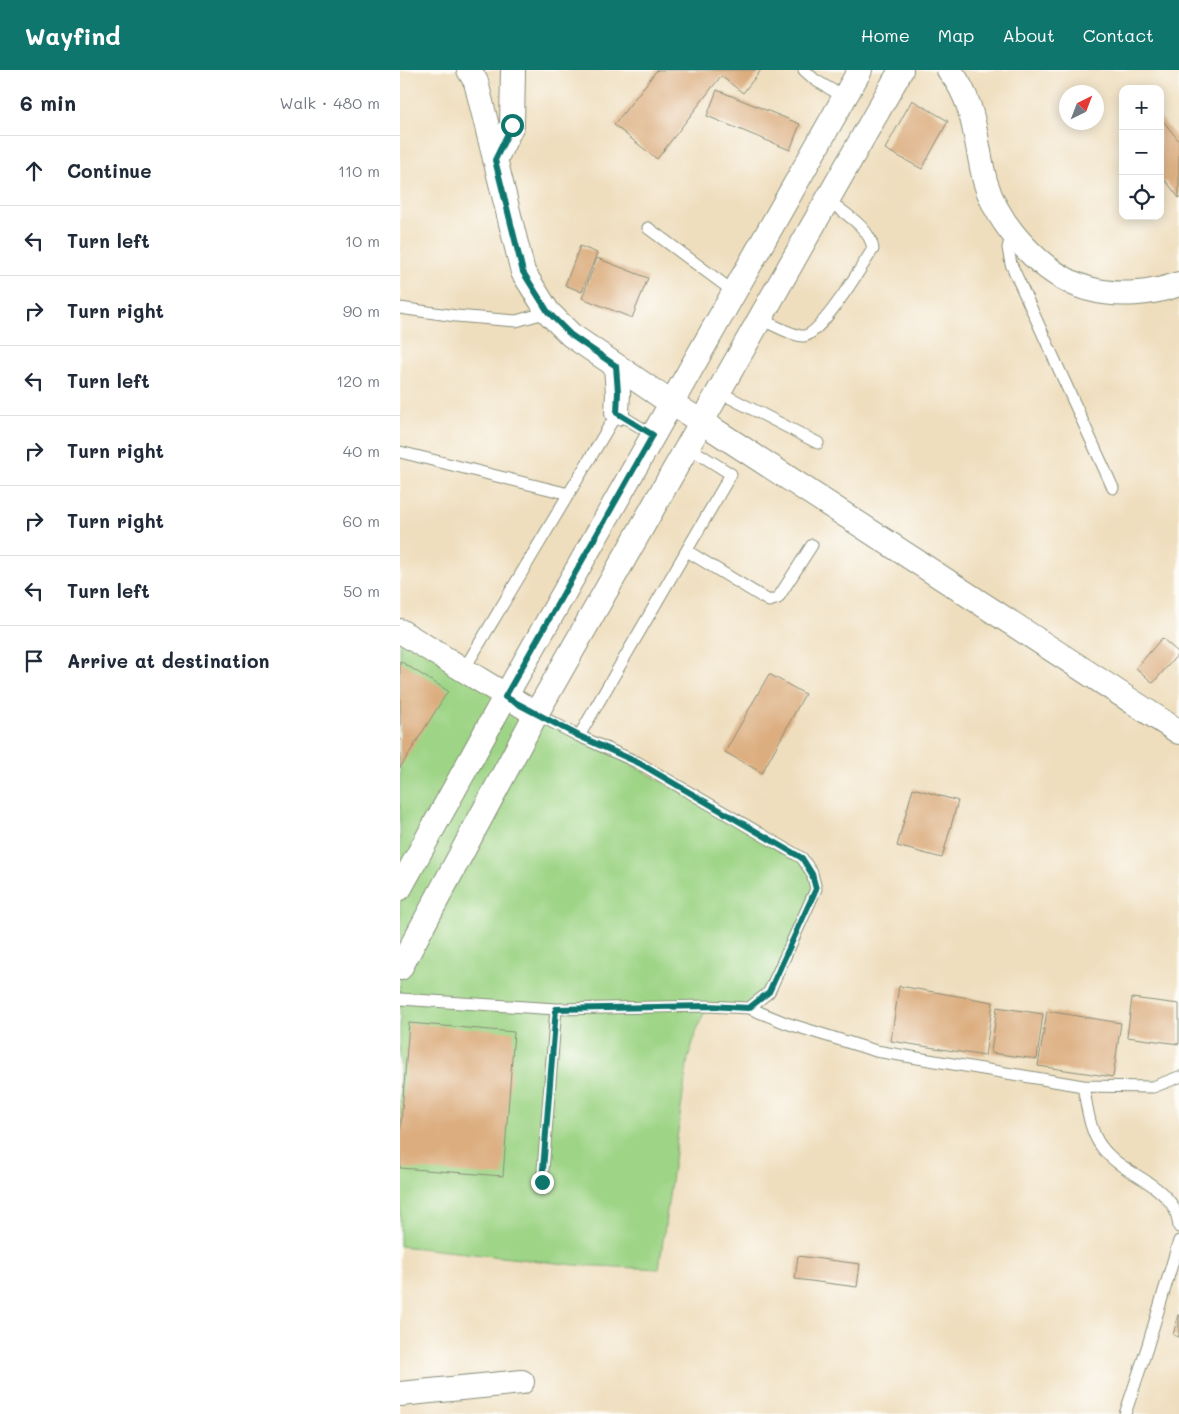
<!DOCTYPE html>
<html lang="en">
<head>
<meta charset="utf-8">
<style>
  body { margin:0; font-family:Mali,sans-serif; background:#f6f6f7; color:#1f2937 }
  .controls { position:absolute; right:15px; top:15px; display:grid; overflow:hidden; border-radius:10px; box-shadow:0 2px 12px #0003 }
  .controls button { width:45px; height:45px; display:grid; place-items:center; padding:0; border:0; border-bottom:1px solid #e0e1e3; background:#fff; color:#1f2937; font:25px sans-serif }
  .compass { position:absolute; left:659px; top:15px; width:45px; height:45px; border-radius:50%; background:#fff; box-shadow:0 2px 12px #0003; rotate:42deg }
  .stop { position:absolute; width:15px; height:15px; margin:-11px; border:4px solid #0f766e; border-radius:50%; background:#fff }
  .stop.end { background:#0f766e; border-color:#fff; box-shadow:0 1px 5px #0008 }
  .list { margin:0; padding:0; list-style:none }
  h2 { display:flex; justify-content:space-between; align-items:center; height:65px; margin:0; padding:0 20px; font-size:21px }
  h2 small { font-size:16px; font-weight:400; color:#747a83 }
  .list li { display:grid; grid-template-columns:32px 1fr auto; gap:15px; align-items:center; box-sizing:border-box; height:70px; padding:0 20px; border-top:1px solid #e0e1e3 }
  .list b { display:block; font-size:19px; white-space:nowrap }
  .list em { font-size:16px; font-style:normal; color:#747a83 }
  .icon { flex:none; width:28px; height:28px; fill:none; stroke:currentColor; stroke-width:2; stroke-linecap:round; stroke-linejoin:round }
  .map { position:relative; flex:none; width:779px; height:1344px; overflow:hidden }
  header { display:flex; align-items:center; gap:30px; box-sizing:border-box; height:70px; padding:0 25px; background:#0f766e; color:#fff }
  header strong { font-size:24px }
  nav { display:flex; gap:28px; margin-inline-start:auto; font-size:18px }
  main { display:flex }
  aside { flex:1; background:#fff }
  .map>svg:first-child { display:block }
  .green { fill:#9dd485; stroke:#5e885c }
  .building { fill:#dcad7f }
  .lines { fill:none; stroke-linecap:round; stroke-linejoin:round }
  .service-casing { stroke:#878e79; stroke-width:13 }
  .minor-casing { stroke:#878e79; stroke-width:26 }
  .service { stroke:#fff; stroke-width:11 }
  .minor { stroke:#fff; stroke-width:24 }
  .route { stroke:#0f766e; stroke-width:6 }
</style>
</head>
<body>
<header>
<strong>Wayfind</strong>
<nav><a>Home</a><a>Map</a><a>About</a><a>Contact</a></nav>
</header>
<main>
<aside>
<h2>6 min<small>Walk · 480 m</small></h2>
<ul class="list">
<li><svg class="icon" aria-label="ahead" viewBox="0 0 24 24"><path d="M12 20V5M6 11l6-6 6 6"/></svg><div><b>Continue</b></div><em>110 m</em></li>
<li><svg class="icon" aria-label="left" viewBox="0 0 24 24"><path d="M17 20v-9H6M10 6l-5 5 5 5"/></svg><div><b>Turn left</b></div><em>10 m</em></li>
<li><svg class="icon" aria-label="right" viewBox="0 0 24 24"><path d="M7 20v-9h11M14 6l5 5-5 5"/></svg><div><b>Turn right</b></div><em>90 m</em></li>
<li><svg class="icon" aria-label="left" viewBox="0 0 24 24"><path d="M17 20v-9H6M10 6l-5 5 5 5"/></svg><div><b>Turn left</b></div><em>120 m</em></li>
<li><svg class="icon" aria-label="right" viewBox="0 0 24 24"><path d="M7 20v-9h11M14 6l5 5-5 5"/></svg><div><b>Turn right</b></div><em>40 m</em></li>
<li><svg class="icon" aria-label="right" viewBox="0 0 24 24"><path d="M7 20v-9h11M14 6l5 5-5 5"/></svg><div><b>Turn right</b></div><em>60 m</em></li>
<li><svg class="icon" aria-label="left" viewBox="0 0 24 24"><path d="M17 20v-9H6M10 6l-5 5 5 5"/></svg><div><b>Turn left</b></div><em>50 m</em></li>
<li><svg class="icon" aria-label="arrive" viewBox="0 0 24 24"><path d="M6 21V4h12l-3 4 3 4H6"/></svg><div><b>Arrive at destination</b></div></li>
</ul>
</aside>
<div class="map">
<svg width="779" height="1344" viewBox="0 0 779 1344">
  <rect width="100%" height="100%" fill="#fdfcf7"/>
  <filter id="ink" filterUnits="userSpaceOnUse"><feTurbulence type="fractalNoise" baseFrequency=".02" numOctaves="2"/><feDisplacementMap in="SourceGraphic" scale="10" xChannelSelector="R" yChannelSelector="G"/><feConvolveMatrix kernelMatrix="1 2 1 2 8 2 1 2 1" color-interpolation-filters="sRGB"/></filter>
  <filter id="wash" filterUnits="userSpaceOnUse"><feTurbulence type="fractalNoise" baseFrequency=".0096" numOctaves="4" result="noise"/><feDisplacementMap in="SourceGraphic" scale="20" xChannelSelector="R" yChannelSelector="G"/><feGaussianBlur stdDeviation="1.12" result="paint"/><feColorMatrix in="noise" values="0 0 0 0 0 0 0 0 0 0 0 0 0 0 0 0 0 1.4 0 .05"/><feComposite in="paint" operator="in"/></filter>
  <g filter="url(#wash)">
    <rect width="100%" height="100%" fill="#efdebe"/>
    <path class="green" d="M 0,561 L 179,666 L 402,788 L 416,819 L 369,922 L 349,938 L 307,936 L 298,957 L 288,988 L 259,1199 L 175,1195 L 0,1176 Z"/>
    <g id="blocks">
      <path class="building" d="M 257,0 L 361,0 L 343,23 L 321,6 L 257,89 L 214,55 Z
        M 317,20 L 400,54 L 390,80 L 307,46 Z
        M 512,30 L 548,51 L 522,99 L 485,79 Z
        M 760,47 L 779,71 L 779,128 L 766,111 L 760,115 Z
        M 180,176 L 197,183 L 182,222 L 165,215 Z
        M 197,188 L 248,208 L 232,248 L 182,228 Z
        M 762,568 L 779,583 L 753,613 L 736,598 Z
        M 0,591 L 48,621 L 0,698 Z
        M 369,604 L 405,624 L 362,703 L 325,682 Z
        M 513,718 L 558,731 L 542,788 L 497,776 Z
        M 499,916 L 593,932 L 585,986 L 491,971 Z
        M 732,928 L 779,934 L 779,974 L 727,967 Z
        M 597,937 L 643,944 L 637,989 L 591,983 Z
        M 647,941 L 721,953 L 713,1007 L 638,996 Z
        M 9,953 L 114,962 L 103,1106 L 0,1098 L 0,1065 Z
        M 398,1186 L 460,1194 L 457,1217 L 395,1209 Z
        M 778,1245 L 779,1245 L 779,1267 L 773,1265 Z"/>
    </g>
  </g>
  <g filter="url(#ink)">
    <use href="#blocks" fill-opacity="0" stroke="#878e79" stroke-width="1"/>
    <g class="lines">
      <g class="service-casing">
        <path id="service" d="M 404,0 L 415,10 L 444,27
          M 248,158 L 334,222
          M 612,163 L 608,178 L 611,194 L 713,418
          M 0,238 L 56,246 L 116,251 L 148,242
          M 360,249 C 370,253 395,267 404,266 C 421,264 462,196 473,179 C 470,157 445,144 428,130
          M 319,322 L 418,373
          M 0,382 L 169,424
          M 287,481 L 369,531 L 378,528 L 412,475
          M 63,601 L 217,343 L 253,365
          M 136,644 L 179,666 L 239,693 L 402,788 L 412,803 L 416,819 L 369,922 L 349,938
          M 179,666 L 331,404 L 288,377
          M 0,929 L 156,939 L 307,936 L 349,938 L 386,953 L 476,981 L 683,1016 L 753,1017 L 779,1007
          M 683,1016 C 687,1035 689,1060 701,1076 C 720,1103 757,1109 774,1138 C 777,1143 778,1151 779,1157
          M 142,1112 L 156,939
          M 725,1344 L 747,1278 L 779,1171"/>
      </g>
      <g class="minor-casing">
        <path id="minor" d="M 69,0 L 76,12 L 123,202 L 148,242 L 171,265 L 271,333 L 302,352 L 779,662
          M 549,0 C 576,32 575,72 585,111 C 598,156 643,206 689,219 C 718,227 752,224 779,214
          M 95,90 L 112,55 L 113,0
          M 216,297 L 218,323 L 217,343
          M 0,561 L 136,644
          M 0,818 L 105,627 L 460,0
          M 0,898 L 136,644 L 501,0
          M 0,1324 L 122,1312"/>
      </g>
      <use href="#service" class="service"/>
      <use href="#minor" class="minor"/>
    </g>
  </g>
  <g class="lines" filter="url(#ink)">
    <path class="route" d="M 112,55 L 95,90 L 123,202 L 148,242 L 171,265 L 216,296 L 218,322 L 217,343 L 253,365 L 105,627 L 179,666 L 239,693 L 402,788 L 412,804 L 416,819 L 369,922 L 349,938 L 307,936 L 156,939 L 142,1112"/>
  </g>
</svg>
<div class="controls">
<button>+</button>
<button>−</button>
<button><svg class="icon" aria-label="locate" viewBox="0 0 24 24"><circle cx="12" cy="12" r="6"/><path d="M12 2v4M12 18v4M2 12h4M18 12h4"/></svg></button>
</div>
<svg class="compass" viewBox="-18 -18 36 36"><path d="M0-13l5 13h-10z" fill="#e53935"/><path d="M0 13l5-13h-10z" fill="#747a83"/></svg>
<div class="stop" style="left:112px;top:55px"></div>
<div class="stop end" style="left:142px;top:1112px"></div>
</div>
</main>
</body>
</html>
